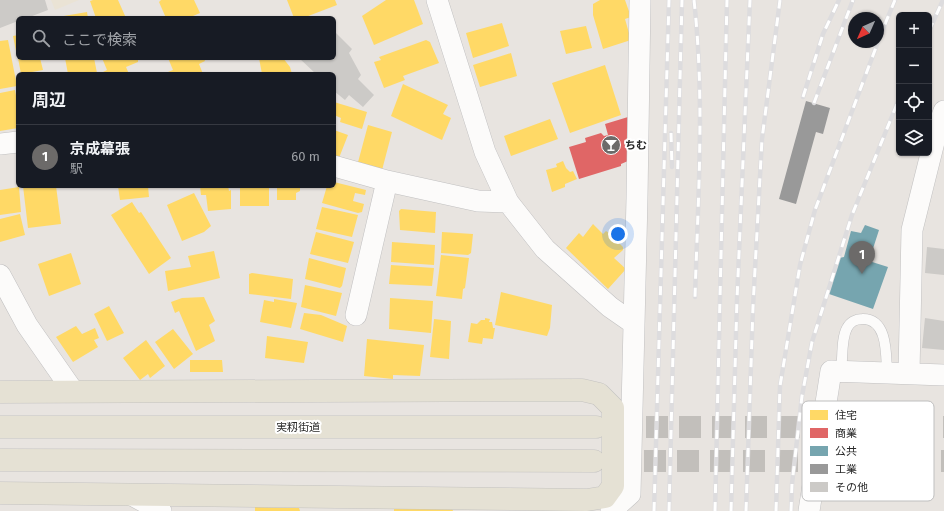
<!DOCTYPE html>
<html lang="ja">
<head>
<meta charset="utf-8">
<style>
  body { margin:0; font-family:"Fira Sans","Noto Sans JP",sans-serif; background:#242831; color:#f1f3f6 }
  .controls { position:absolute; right:12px; top:12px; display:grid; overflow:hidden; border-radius:6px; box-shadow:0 1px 3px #0004 }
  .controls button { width:36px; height:36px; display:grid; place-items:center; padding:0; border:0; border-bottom:1px solid #363941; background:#171b24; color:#f1f3f6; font:20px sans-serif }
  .compass { position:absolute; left:848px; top:12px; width:36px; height:36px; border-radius:50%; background:#171b24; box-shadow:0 1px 3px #0004; rotate:225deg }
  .you { position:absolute; left:618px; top:234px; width:14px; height:14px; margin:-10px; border:3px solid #fff; border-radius:50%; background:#1a73e8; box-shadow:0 0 0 6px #1a73e833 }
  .badge { display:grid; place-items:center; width:26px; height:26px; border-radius:50%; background:#6c6a69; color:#fff; font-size:13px; font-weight:700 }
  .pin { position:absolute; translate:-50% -33px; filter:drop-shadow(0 1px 2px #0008) }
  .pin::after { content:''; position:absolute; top:21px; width:14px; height:12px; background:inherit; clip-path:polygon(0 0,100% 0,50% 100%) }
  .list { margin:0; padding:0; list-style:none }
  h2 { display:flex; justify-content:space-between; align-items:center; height:52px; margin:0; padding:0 16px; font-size:17px }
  h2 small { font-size:13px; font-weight:400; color:#9ea1a6 }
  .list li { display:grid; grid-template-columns:26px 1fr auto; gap:12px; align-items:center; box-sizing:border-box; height:64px; padding:0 16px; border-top:1px solid #363941 }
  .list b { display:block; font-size:15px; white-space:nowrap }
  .list p { margin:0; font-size:13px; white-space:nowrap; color:#9ea1a6 }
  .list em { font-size:13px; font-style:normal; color:#9ea1a6 }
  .icon { flex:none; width:22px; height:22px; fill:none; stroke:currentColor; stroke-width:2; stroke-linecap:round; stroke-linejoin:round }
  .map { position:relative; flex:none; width:944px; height:511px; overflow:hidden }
  .search { position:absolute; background:#171b24; box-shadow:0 1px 3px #0004; left:16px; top:16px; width:320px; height:44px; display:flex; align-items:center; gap:10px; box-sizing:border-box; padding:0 14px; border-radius:6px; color:#9ea1a6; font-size:15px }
  .panel { position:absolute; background:#171b24; box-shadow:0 1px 3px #0004; left:16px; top:72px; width:320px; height:116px; border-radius:6px }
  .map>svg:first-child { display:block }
  .education { fill:#eae3d5 }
  .homes { fill:#ffd966 }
  .shops { fill:#e06666 }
  .public { fill:#76a5af }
  .industry { fill:#999 }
  .building { fill:#cccac7 }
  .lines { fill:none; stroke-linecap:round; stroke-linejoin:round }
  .primary-tunnel { stroke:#c2bfbb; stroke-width:22; stroke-dasharray:22 11; stroke-linecap:butt }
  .service-casing { stroke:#c1c0c1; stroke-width:11 }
  .minor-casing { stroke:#c1c0c1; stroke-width:22 }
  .primary-casing { stroke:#c4c3c1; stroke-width:23 }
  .service { stroke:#fcfbfa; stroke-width:10 }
  .minor { stroke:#fcfbfa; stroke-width:21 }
  .primary { stroke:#e5e1d4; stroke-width:22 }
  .rail-casing { stroke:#dddcde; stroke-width:4.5 }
  .rail { stroke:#fff; stroke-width:3; stroke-dasharray:9; stroke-linecap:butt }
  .labels { text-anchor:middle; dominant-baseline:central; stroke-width:4; stroke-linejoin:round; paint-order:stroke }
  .poi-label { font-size:11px; font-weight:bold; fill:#292929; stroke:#fff; text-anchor:start }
  .street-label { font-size:11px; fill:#292929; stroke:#fff }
  .key { fill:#fff; stroke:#bfbfbf; stroke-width:1 }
  .key-label { font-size:11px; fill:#292929 }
</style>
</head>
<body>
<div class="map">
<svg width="944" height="511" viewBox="0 0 944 511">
  <rect width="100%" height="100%" fill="#e8e4e0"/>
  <path class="education" d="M 51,0 L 79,0 L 55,10 Z"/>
  <path class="homes" d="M 93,0 L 118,0 L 126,18 L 96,18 L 90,1 Z
    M 161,0 L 194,0 L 200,13 L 193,16 L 194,18 L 166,18 L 159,2 Z
    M 287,0 L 335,0 L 337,5 L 303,18 L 294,18 Z
    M 386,0 L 414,0 L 423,24 L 374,45 L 362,16 Z
    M 600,0 L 625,0 L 631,17 L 625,19 L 631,40 L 603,49 L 593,15 L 593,4 Z
    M 87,12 L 88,18 L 58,18 L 58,17 Z
    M 502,23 L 509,46 L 473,58 L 466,33 Z
    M 586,26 L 592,48 L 566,54 L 560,31 Z
    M 18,35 L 18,56 L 17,56 L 13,36 Z
    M 8,40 L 17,86 L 0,89 L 0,41 Z
    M 426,40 L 430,42 L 439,63 L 403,76 L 405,80 L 384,88 L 374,62 L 381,60 L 379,57 Z
    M 511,53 L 517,76 L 480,87 L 473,65 Z
    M 18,58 L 40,58 L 43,70 L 21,74 Z
    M 65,58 L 94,58 L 97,73 L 68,74 Z
    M 102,58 L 138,58 L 138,62 L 126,67 L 129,74 L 99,74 L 107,70 Z
    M 168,58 L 204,58 L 205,61 L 199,64 L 203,74 L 163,74 L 173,70 Z
    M 259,58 L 283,58 L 290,67 L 292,74 L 262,74 Z
    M 605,65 L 621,115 L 570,133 L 552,83 Z
    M 403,84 L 448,105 L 443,114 L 451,118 L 442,140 L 391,116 Z
    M 15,90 L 18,106 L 18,128 L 0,131 L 0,93 Z
    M 334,102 L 367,112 L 362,129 L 340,122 L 341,118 L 334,115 Z
    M 550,119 L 558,139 L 511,156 L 504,136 Z
    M 368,125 L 392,132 L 381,174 L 357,166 Z
    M 334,130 L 348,135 L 337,163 L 334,162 Z
    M 563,161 L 566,168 L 570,172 L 573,171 L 577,179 L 565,184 L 565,187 L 552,192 L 546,170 L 557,167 L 556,164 Z
    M 334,182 L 366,190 L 365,195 L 355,193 L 353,201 L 364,204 L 362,212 L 358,213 L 322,203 L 327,186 L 334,186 Z
    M 23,186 L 56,186 L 61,224 L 28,228 Z
    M 118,186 L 148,186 L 149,197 L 120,200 Z
    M 200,186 L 228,186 L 229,191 L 231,190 L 231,209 L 208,211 L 206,195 L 201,195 Z
    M 240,186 L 269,186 L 269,206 L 240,206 Z
    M 277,186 L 300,186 L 300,191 L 296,193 L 296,200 L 277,200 Z
    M 19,187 L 21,212 L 0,215 L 0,190 Z
    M 194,193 L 211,226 L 204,232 L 182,241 L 167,205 Z
    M 132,202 L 139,213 L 141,212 L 171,258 L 149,274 L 111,215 Z
    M 322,207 L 358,215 L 352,237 L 316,229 Z
    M 401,209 L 436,212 L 435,233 L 400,230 L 399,211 Z
    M 20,214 L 25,235 L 0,242 L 0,219 Z
    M 593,224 L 603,234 L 606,231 L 609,233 L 623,247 L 623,250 L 614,258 L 626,269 L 608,289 L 566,248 L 579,233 L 583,237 Z
    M 316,232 L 354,242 L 348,263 L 310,254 Z
    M 442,232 L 473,234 L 471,253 L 468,255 L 441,253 Z
    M 392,242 L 435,245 L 434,265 L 391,262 Z
    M 214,251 L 220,278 L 168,291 L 165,271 L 191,267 L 188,256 Z
    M 71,253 L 81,284 L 49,296 L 38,264 Z
    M 441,255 L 469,258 L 465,288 L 463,289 L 462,299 L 436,296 Z
    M 309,258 L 346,268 L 342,286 L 340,288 L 305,279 Z
    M 391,265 L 434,268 L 432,286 L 389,284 Z
    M 252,273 L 293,279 L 291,299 L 249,294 L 249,274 Z
    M 305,285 L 342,293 L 336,316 L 301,307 Z
    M 501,292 L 552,305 L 550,328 L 547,336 L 495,325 Z
    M 204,297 L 215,321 L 209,325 L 215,341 L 196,351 L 179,311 L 175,313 L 171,302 L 182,298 Z
    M 390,298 L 433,301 L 431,333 L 389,329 Z
    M 274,299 L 297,303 L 291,328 L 260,322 L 264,300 L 274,302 Z
    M 109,306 L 124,333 L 107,341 L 94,314 Z
    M 304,313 L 321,315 L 347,326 L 343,342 L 300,329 Z
    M 485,318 L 490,319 L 489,322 L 492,322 L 493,328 L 495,328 L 493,339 L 483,338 L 482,344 L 468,342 L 471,323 L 477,324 L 481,320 L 485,320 Z
    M 434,319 L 451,321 L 449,359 L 430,357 Z
    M 76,326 L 82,334 L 95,328 L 99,338 L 94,340 L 98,347 L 73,362 L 56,337 Z
    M 173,329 L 193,354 L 174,369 L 155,342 Z
    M 267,336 L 308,342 L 304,363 L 265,358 Z
    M 367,339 L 424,345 L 420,376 L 393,375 L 393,379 L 364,376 Z
    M 146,340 L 165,366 L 150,378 L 148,374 L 140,380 L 123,358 Z
    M 190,360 L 222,360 L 223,372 L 190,372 Z
    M 255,507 L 299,508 L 300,511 L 255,511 Z
    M 394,507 L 452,508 L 453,511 L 394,511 Z"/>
  <path class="shops" d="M 628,117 L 628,161 L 621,164 L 621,166 L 579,179 L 569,147 L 586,142 L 585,138 L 601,133 L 604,136 L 608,135 L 605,124 Z"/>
  <path class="public" d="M 865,225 L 879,230 L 869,261 L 888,267 L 873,309 L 829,294 L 839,258 L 844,257 L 851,231 L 861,233 Z"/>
  <path class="industry" d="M 806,101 L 830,108 L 823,134 L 816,132 L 796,204 L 779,199 Z"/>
  <path class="building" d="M 0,0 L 45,0 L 48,10 L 27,18 L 18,18 L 18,21 L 0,28 Z
    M 334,31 L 352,49 L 349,53 L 361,75 L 358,79 L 374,95 L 363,107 L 349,95 L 345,100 L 334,91 L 334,74 L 316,74 L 299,58 L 334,58 Z
    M 927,247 L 944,249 L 944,275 L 925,273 Z
    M 925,318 L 944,321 L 944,350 L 922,348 Z"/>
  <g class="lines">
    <path class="primary-tunnel" d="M 613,427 L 944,427
      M 611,461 L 944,461"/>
    <g class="service-casing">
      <path id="service" d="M 841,371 C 843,358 841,339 847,328 C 850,322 856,319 862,319 C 888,318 886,355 887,372"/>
    </g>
    <g class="minor-casing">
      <path id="minor" d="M 437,0 L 485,152 L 508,202 L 545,249 L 610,307 L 633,323
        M 0,144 L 18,142
        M 334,166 L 387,181 L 478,201 L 508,202
        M 0,275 L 27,325 L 73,391
        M 356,315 L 387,181
        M 909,373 L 912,230 L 937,130 L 944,111
        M 132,495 L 161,511
        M 611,511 L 630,494 L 637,198 L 640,0
        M 809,511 L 831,371 L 944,375"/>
    </g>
    <g class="primary-casing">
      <path id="primary" d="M 0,392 L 582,390 L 599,394 L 613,408 L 613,486 L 605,497 L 587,500 L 0,493
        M 0,427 L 596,427
        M 0,460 L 594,461"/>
    </g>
    <use href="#service" class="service"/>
    <use href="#minor" class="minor"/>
    <use href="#primary" class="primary"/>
    <g class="rail-casing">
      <path id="rail" d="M 694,0 C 705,99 698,198 695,297
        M 929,31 L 943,0
        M 878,41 L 895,0
        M 803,97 L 823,34 L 839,0
        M 814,103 L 853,0
        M 671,133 L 672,167
        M 654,511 L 669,0
        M 669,511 L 682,0
        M 715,511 L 727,0
        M 731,511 L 737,299 L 750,0
        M 746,511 L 753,307 L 762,139 L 780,0
        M 776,511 L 780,386 L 800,265 L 815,210 L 878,42
        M 791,511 L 792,484 L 802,396 L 812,342 L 852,215 L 899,99"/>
    </g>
    <use href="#rail" class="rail"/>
  </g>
  <defs>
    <g id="bar-disc" transform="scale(1)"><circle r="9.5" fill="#6c6a69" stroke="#fff"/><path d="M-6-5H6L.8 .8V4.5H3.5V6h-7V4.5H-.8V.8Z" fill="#fff"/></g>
  </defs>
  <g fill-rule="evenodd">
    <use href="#bar-disc" x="611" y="145"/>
  </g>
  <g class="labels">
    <g class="poi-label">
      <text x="625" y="145">ちむ</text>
    </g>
    <g class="street-label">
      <text x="298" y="427">実籾街道</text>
    </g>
  </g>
  <rect x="802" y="401" width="132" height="100" rx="6" class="key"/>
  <rect x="810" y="410" width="18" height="10" fill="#ffd966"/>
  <rect x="810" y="428" width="18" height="10" fill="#e06666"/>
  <rect x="810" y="446" width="18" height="10" fill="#76a5af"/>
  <rect x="810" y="464" width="18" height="10" fill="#999"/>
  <rect x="810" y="482" width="18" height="10" fill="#cccac7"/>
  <g class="key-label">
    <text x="835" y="419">住宅</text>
    <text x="835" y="437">商業</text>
    <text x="835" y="455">公共</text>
    <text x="835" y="473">工業</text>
    <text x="835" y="491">その他</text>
  </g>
</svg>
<div class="controls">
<button>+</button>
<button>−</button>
<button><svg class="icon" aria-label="locate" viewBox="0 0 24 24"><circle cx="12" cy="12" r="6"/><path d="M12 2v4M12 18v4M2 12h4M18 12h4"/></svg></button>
<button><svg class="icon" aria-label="layers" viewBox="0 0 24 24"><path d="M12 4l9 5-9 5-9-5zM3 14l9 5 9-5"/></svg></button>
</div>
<svg class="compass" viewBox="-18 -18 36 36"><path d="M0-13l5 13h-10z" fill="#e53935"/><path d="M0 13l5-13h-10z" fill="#9ea1a6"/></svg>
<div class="you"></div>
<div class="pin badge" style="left:862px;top:274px">1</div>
<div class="search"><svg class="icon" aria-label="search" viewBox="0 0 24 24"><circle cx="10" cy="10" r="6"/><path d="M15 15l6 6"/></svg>ここで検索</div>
<section class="panel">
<h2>周辺<small></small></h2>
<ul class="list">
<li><span class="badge">1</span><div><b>京成幕張</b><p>駅</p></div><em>60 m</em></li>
</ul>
</section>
</div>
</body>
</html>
